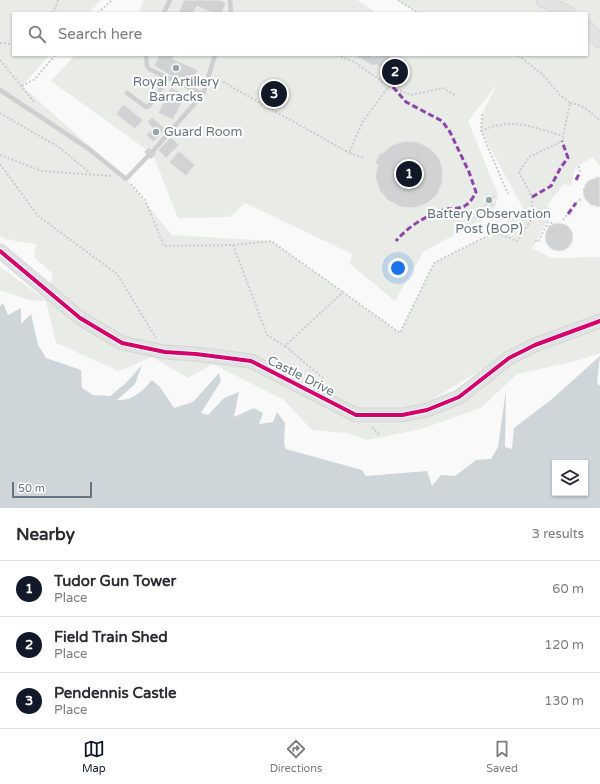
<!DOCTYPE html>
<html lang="en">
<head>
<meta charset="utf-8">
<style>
  body { margin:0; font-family:"Varela Round",sans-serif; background:#f2f2f3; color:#2b2b33 }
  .controls { position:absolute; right:12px; bottom:12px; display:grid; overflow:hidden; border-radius:0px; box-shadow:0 1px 3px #0004 }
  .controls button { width:36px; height:36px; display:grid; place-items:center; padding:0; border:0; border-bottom:1px solid #e1e1e2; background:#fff; color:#2b2b33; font:20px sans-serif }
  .scale { position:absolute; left:12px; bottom:10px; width:80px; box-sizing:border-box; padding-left:4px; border:2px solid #657683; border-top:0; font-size:11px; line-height:14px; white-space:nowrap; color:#657683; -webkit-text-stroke:3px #fff; paint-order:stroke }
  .you { position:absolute; left:398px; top:268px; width:14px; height:14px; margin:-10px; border:3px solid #fff; border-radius:50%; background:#1a73e8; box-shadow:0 0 0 6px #1a73e833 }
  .badge { display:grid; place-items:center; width:26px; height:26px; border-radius:50%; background:#111827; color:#fff; font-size:13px; font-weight:700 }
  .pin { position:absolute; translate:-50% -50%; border:2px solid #fff; box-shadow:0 1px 4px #0006 }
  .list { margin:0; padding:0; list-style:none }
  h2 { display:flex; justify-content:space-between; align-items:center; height:52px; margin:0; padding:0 16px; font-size:17px }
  h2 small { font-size:13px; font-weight:400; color:#7c7c81 }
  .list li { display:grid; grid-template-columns:26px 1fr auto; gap:12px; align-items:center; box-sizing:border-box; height:56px; padding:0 16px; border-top:1px solid #e1e1e2 }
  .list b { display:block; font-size:15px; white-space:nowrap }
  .list p { margin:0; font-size:13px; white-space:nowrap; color:#7c7c81 }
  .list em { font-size:13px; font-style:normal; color:#7c7c81 }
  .icon { flex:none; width:22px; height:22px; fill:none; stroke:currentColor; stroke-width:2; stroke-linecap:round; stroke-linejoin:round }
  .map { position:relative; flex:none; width:600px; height:508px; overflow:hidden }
  .search { position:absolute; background:#fff; box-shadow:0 1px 3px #0004; left:12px; right:12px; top:12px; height:44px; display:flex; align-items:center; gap:10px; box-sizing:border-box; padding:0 14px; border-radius:0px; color:#7c7c81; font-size:15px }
  .sheet { height:220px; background:#fff }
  nav { display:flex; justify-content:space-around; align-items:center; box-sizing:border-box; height:56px; border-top:1px solid #e1e1e2; background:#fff; font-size:11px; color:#7c7c81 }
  nav a { display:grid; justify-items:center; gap:2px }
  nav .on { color:#111827 }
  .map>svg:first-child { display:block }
  .green { fill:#e8ebe6 }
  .water { fill:#ced6d9; fill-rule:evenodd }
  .building { fill:#d0d2d3; stroke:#e8e8e8 }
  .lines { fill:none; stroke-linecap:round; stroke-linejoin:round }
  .secondary-casing { stroke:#d5d6d7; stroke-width:15 }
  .path { stroke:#cbcccd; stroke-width:2; stroke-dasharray:2 2; stroke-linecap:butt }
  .lane { stroke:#cecfd0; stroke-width:4.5 }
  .secondary { stroke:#e1e2e2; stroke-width:13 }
  .quiet { stroke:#8e44ad; stroke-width:3; stroke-dasharray:6 3; stroke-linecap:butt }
  .cycleway-casing { stroke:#fff; stroke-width:6 }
  .cycleway { stroke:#d6006c; stroke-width:4 }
  .poi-dot { fill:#99a4ac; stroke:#fff; stroke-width:1.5 }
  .labels { text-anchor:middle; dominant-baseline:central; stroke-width:4; stroke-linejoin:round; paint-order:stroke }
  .poi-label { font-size:13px; fill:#657683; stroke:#fff }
  .street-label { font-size:13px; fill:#657683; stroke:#fff }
</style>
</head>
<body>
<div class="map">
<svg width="600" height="508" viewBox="0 0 600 508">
  <rect width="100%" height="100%" fill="#f9f9f9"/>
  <path class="green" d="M 0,0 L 101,0 L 89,13 L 13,13 L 13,55 L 50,55 L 22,86 L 126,179 L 172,235 L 271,241 L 400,333 L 434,263 L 495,232 L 523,208 L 481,131 L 482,114 L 496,86 L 468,121 L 498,195 L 494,213 L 423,252 L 395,301 L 350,264 L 352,254 L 245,203 L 230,217 L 178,218 L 154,157 L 156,154 L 149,147 L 147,150 L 51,81 L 75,55 L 587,55 L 587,13 L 418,13 L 398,0 L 600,0 L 600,166 L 592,157 L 575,168 L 571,186 L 564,184 L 547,205 L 552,212 L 532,248 L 552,258 L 600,257 L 600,316 L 533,342 L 482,369 L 430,401 L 388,417 L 427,414 L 509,362 L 600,326 L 600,353 L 576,361 L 517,374 L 481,408 L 421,429 L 367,440 L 346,433 L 312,430 L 284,400 L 213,364 L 188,378 L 152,357 L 119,371 L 56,343 L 46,301 L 29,300 L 0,290 L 0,267 L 46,300 L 53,274 L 34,257 L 36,244 L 4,239 L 0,236 Z
    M 144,0 L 357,0 L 376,13 L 138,13 Z"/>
  <path class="water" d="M 3,303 L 8,315 L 21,308 L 21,324 L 31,314 L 38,345 L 46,358 L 81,370 L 82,388 L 93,395 L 110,396 L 126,383 L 142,365 L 135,384 L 117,400 C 132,401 143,391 152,380 L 160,387 L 174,408 L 193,402 L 219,373 L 221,381 L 201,413 L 208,415 L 224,398 L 239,392 L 234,417 L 254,408 L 263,413 L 259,424 L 273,422 L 277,412 L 285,423 L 284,443 L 286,449 L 362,470 L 366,476 L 427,471 L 432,486 L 441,475 L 455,476 L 476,460 L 491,459 L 498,447 L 506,390 L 505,447 L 512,449 L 514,428 L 552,399 L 600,356 L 597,383 L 600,386 L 600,508 L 0,508 L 0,306 ZM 555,463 L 585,463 L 585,493 L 555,493 Z"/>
  <path class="building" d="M 184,0 L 220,0 L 226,3 L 222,13 L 212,13 L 197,6 L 193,13 L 178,13 Z
    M 159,55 L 174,55 L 173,59 L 198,70 L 192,83 L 176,76 L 175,78 L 154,66 Z
    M 358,55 L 370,55 L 374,57 L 376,55 L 388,55 L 405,66 L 397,78 L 376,64 L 374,66 L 357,57 Z
    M 171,87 L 186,95 L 173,120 L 158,113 Z
    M 123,104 L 143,120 L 135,129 L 116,114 Z
    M 152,117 L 166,129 L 153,142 L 146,135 L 153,128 L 147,122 Z
    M 171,137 L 179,145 L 166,158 L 158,150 Z
    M 405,141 L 418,142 L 430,148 L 439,158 L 443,170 L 442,183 L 437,195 L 426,204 L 414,208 L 401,207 L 389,201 L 380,191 L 375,176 L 378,165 L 375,163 L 380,153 L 382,154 L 392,145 Z
    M 149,147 L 157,154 L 151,159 L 144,152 Z
    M 179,151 L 195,165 L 186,176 L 169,162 Z
    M 597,177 L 600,177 L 600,207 L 591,205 L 585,199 L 583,194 L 585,185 L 588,181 Z
    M 486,194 L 495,196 L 493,206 L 484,205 Z
    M545 237a14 14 0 1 1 28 0a14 14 0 1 1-28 0Z"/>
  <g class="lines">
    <g class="secondary-casing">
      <path id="secondary" d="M 543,0 L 568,13
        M 587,28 L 600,41
        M 0,251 L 80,318 L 122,343 L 165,352 L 196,354 L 251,361 L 356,415 L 402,415 L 427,410 L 459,397 L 509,358 L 535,345 L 600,321"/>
    </g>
    <path class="path" d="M 398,0 L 418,13
      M 53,13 L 58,0
      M 98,13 L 112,0
      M 0,43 L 13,44
      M 337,55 L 354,62 L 389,86 L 362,123 L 349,153 L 365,158
      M 0,60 L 35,103
      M 216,78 L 349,153
      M 22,86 L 35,79 L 55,55
      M 389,86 L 411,95 L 443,88 L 455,95
      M 393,87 L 405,71
      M 570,103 C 583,105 591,112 600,121
      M 0,113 L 60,148 L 90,173
      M 482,114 L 481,131 L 508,194
      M 481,131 C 511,117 533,127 563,136
      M 0,155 L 42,171 L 111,176
      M 0,164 L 38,216 L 117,274 L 156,338
      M 580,172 L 579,167 L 581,166
      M 131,184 L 145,200 L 164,246 L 233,245 L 267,335 L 285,346 L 343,292 L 400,333 L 434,263 L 495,232 L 517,241 L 533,217 L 532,197 L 519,172 L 529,157 L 562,141 L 570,103 L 560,95 L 544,76 L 518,55
      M 583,190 L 590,189
      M 576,203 L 581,199
      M 563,220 L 568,214
      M 552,222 L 548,228 L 553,233
      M 535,241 L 538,242 L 549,220
      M 233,245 L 271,241 L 343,292
      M 285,346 L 322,377 L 322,385
      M 372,427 L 380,435"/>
    <path class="lane" d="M 230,0 L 231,13
      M 164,13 L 170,0
      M 146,55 L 147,66 L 149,69 L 203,94
      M 0,90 L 89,149 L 126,179 L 148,156
      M 127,93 L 146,107 L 149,106 L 168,78
      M 153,151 L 203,94 L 215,55"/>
    <use href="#secondary" class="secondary"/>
    <path class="quiet" d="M 393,87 L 406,102 L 442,121 L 450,132 L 469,172 L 476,192 C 464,216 455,204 437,212 C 421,219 407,228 396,241
      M 576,180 L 580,172
      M 532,197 L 551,186 L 561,167 L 568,158 L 562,141
      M 568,214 L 576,203"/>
    <g class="cycleway-casing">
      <path id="cycleway" d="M 0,251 L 80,318 L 122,343 L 165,352 L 196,354 L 251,361 L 356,415 L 402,415 L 427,410 L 459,397 L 509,358 L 535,345 L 600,321"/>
    </g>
    <use href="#cycleway" class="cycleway"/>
  </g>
  <g class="poi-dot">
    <circle cx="176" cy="68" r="4"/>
    <circle cx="156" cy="132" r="4"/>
    <circle cx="489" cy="200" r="4"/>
  </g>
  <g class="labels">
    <g class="poi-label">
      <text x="176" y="82">Royal Artillery<tspan x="176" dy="15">Barracks</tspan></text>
      <text x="164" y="132" text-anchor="start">Guard Room</text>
      <text x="489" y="214">Battery Observation<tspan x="489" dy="15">Post (BOP)</tspan></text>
    </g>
    <g class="street-label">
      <text transform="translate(301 376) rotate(27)">Castle Drive</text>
    </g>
  </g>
</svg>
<div class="controls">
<button><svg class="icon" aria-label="layers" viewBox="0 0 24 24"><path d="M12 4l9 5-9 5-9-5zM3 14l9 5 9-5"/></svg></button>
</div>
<div class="scale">50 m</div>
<div class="you"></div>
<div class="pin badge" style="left:409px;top:174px">1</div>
<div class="pin badge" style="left:395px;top:72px">2</div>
<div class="pin badge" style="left:274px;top:94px">3</div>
<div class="search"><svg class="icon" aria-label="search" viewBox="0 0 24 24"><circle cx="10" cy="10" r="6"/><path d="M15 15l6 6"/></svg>Search here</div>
</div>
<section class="sheet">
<h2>Nearby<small>3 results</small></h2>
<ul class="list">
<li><span class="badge">1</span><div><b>Tudor Gun Tower</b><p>Place</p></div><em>60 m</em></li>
<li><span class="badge">2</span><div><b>Field Train Shed</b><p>Place</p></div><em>120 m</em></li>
<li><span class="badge">3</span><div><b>Pendennis Castle</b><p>Place</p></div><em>130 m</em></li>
</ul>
</section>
<nav>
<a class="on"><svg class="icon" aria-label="map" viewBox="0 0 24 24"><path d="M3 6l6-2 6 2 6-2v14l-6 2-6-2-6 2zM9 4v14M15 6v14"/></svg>Map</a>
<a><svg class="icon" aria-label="directions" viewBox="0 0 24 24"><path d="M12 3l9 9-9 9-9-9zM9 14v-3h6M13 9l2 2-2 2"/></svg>Directions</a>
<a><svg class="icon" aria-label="saved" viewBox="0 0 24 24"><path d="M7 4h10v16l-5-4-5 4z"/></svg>Saved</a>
</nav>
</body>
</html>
